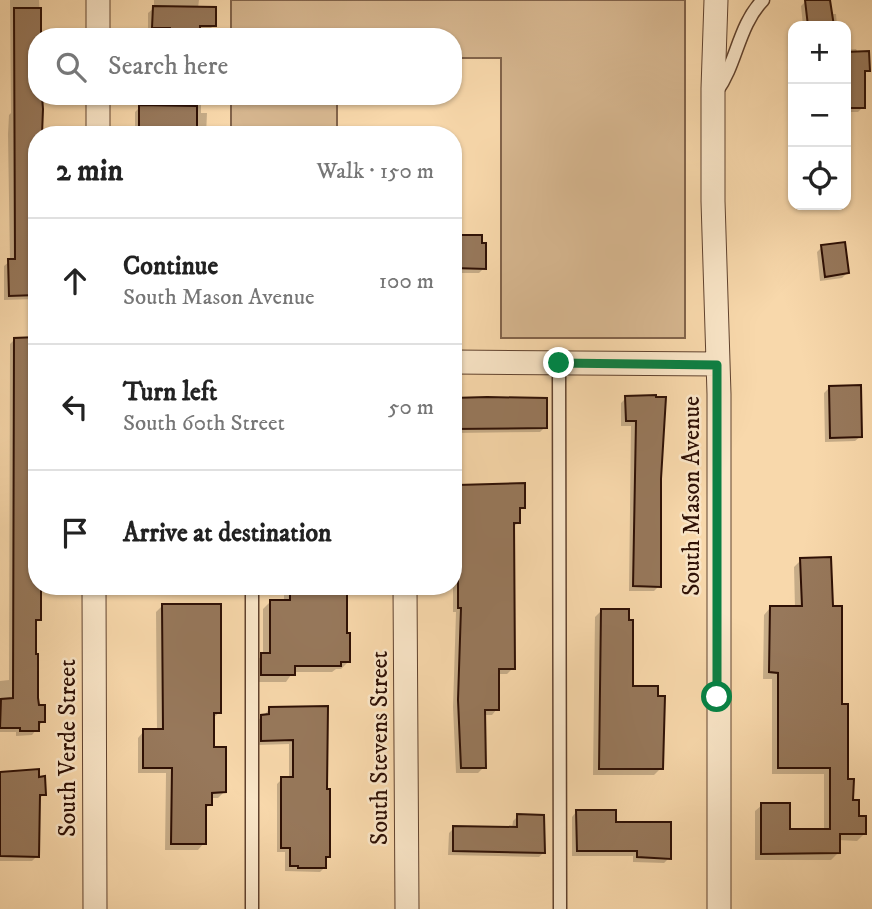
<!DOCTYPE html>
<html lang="en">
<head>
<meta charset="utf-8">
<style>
  body { margin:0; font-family:"IM FELL DW Pica",serif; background:#f2f2f2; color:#222 }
  .controls { position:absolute; right:21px; top:21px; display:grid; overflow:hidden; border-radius:14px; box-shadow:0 2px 5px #0004 }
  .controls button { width:63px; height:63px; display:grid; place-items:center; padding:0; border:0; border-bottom:2px solid #e0e0e0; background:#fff; color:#222; font:35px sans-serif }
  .stop { position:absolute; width:21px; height:21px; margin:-16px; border:5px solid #0b8043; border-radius:50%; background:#fff }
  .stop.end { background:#0b8043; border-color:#fff; box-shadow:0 2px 7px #0008 }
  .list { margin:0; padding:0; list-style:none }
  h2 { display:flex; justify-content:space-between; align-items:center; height:91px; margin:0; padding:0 28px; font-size:30px }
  h2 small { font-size:23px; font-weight:400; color:#767676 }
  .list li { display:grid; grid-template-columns:46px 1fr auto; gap:21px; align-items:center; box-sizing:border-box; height:126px; padding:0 28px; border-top:2px solid #e0e0e0 }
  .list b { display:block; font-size:26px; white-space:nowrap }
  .list p { margin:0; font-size:23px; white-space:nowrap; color:#767676 }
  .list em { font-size:23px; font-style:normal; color:#767676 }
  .icon { flex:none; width:38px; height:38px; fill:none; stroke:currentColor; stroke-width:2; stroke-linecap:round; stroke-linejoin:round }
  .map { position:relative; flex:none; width:872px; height:909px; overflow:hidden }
  .search { position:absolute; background:#fff; box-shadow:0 2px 5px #0004; left:28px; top:28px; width:434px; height:77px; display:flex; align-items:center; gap:18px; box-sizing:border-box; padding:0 24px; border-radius:28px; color:#767676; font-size:26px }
  .panel { position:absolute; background:#fff; box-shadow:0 2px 5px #0004; left:28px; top:126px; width:434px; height:469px; border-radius:28px }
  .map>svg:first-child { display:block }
  .green { fill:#d6b68f; stroke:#82634a; stroke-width:2 }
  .shadow { fill:#0003 }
  .building { fill:#97785b; stroke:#2e1005; stroke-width:2 }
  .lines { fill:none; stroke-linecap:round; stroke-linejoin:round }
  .lane-casing { stroke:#60422e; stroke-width:15 }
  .street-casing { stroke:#60422e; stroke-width:25 }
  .lane { stroke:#fae6c8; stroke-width:12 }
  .street { stroke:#fae6c8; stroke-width:23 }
  .route { stroke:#0b8043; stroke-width:9 }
  .labels { text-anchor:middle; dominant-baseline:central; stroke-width:5; stroke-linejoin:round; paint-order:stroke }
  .street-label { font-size:24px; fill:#2e1005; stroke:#fae6c8 }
</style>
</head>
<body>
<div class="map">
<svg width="872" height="909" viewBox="0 0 872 909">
  <rect width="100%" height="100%" fill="#f8d8ab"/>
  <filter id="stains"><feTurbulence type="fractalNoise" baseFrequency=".00286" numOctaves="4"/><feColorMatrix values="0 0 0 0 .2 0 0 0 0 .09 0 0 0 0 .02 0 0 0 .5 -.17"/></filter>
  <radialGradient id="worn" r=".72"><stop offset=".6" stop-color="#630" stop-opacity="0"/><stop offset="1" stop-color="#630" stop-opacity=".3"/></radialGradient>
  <path class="green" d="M 231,0 L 685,0 L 685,338 L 501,338 L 501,58 L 453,58 L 453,37 L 231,37 Z
    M 231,96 L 337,96 L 337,135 L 231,135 Z"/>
  <path class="shadow" d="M 10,0 L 39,0 L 41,37 L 37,37 L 37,297 L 34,299 L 4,300 L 4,266 L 10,261 L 8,134 L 9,115 L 11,113 Z
    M 154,0 L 199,0 L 198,8 L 214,26 L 206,31 L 206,37 L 161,37 L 161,32 L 148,32 L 148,13 L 154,8 Z
    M 828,0 L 831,14 L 836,14 L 837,26 L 803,26 L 801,6 L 806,1 Z
    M 856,49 L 868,70 L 863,75 L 863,107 L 858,112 L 846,112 L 846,50 Z
    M 168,96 L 201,96 L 201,113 L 207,113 L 206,135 L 135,135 L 135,112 L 140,107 L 168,107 Z
    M 453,237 L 484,268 L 479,273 L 453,273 Z
    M 822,247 L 847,273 L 842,278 L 820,281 L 817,252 Z
    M 15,339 L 39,619 L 35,624 L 38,707 L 43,721 L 32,735 L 16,736 L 16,732 L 0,732 L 0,681 L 9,680 L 10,344 Z
    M 829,388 L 861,436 L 855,441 L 825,442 L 824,393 Z
    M 626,398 L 662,423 L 659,586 L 654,591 L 629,591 L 631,426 L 621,426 L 621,403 Z
    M 453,400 L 545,427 L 540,432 L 453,433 Z
    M 459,487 L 523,507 L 519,512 L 519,522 L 512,528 L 513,668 L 507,674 L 497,674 L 497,709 L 492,715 L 483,715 L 484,767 L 478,773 L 456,773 L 453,707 L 456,612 L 453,612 L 453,492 Z
    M 801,560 L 840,705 L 847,781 L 851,802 L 864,834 L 857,841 L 838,840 L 838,853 L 831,860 L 755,860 L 755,811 L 762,805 L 789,831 L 824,831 L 824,774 L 772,774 L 772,679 L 763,679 L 764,615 L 770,608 L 795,608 L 794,567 Z
    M 284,586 L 346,586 L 345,635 L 348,662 L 341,669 L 336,669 L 332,672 L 293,672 L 286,682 L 255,682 L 255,662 L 263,655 L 263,609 L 270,602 L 284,602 Z
    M 162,606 L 220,712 L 213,718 L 212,748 L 224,792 L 218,798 L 210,798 L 210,804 L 204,810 L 204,843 L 198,850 L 165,850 L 166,773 L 138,773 L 138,738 L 144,731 L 157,731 L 156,612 Z
    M 602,610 L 661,768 L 654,775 L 593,775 L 595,617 Z
    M 326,708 L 328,857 L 325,860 L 325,867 L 320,872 L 285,871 L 285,852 L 277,852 L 277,784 L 282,779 L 289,779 L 289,744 L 256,745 L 256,721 L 264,716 L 269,709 Z
    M 0,775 L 37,779 L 44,794 L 39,799 L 37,856 L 32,861 L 0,861 Z
    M 577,811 L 669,858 L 664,863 L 633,862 L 633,856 L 572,856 L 572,817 Z
    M 518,816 L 544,852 L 539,857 L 448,855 L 449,833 L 454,828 L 512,829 L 513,821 Z"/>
  <path class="building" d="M 805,0 L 830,0 L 834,26 L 808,26 Z
    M 153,6 L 216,7 L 216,26 L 200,26 L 200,37 L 170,37 L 170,28 L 152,28 Z
    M 14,8 L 41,8 L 41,37 L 37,37 L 37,96 L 42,96 L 43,109 L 42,135 L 37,135 L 37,295 L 9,296 L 8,259 L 15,259 Z
    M 869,51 L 870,71 L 865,71 L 865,108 L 846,108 L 846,52 Z
    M 139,105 L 197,106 L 197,135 L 167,135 L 161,134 L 161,129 L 139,129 Z
    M 453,235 L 482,235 L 482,243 L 486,243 L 486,269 L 453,268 Z
    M 845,242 L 849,273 L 825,277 L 821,245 Z
    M 37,337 L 37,586 L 41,586 L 41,620 L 36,620 L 36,654 L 38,654 L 38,698 L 39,705 L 45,705 L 45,722 L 39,722 L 39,731 L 20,731 L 20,728 L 0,728 L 1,699 L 13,698 L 14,338 Z
    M 861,385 L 862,437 L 830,438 L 829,386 Z
    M 656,395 L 656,397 L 666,397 L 661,479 L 661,587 L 633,586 L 636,421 L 626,421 L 625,396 Z
    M 487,397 L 547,398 L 547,428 L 453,429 L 453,398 Z
    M 525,483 L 525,508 L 520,508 L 520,523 L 514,523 L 515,669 L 499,669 L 499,710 L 485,710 L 486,768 L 461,768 L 458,700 L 461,608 L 458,608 L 458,485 Z
    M 831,557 L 833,606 L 842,606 L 842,704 L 848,704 L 848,779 L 854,779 L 853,800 L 859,800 L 859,816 L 866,816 L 866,834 L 840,834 L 840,853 L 761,854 L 761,803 L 790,803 L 790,829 L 830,829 L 830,768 L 778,768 L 778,673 L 769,672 L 770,606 L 802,606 L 800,558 Z
    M 290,586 L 347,587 L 347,633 L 350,633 L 350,662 L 341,662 L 341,666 L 295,666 L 295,675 L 261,675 L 261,653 L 270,653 L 270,600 L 290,600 Z
    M 162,604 L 221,604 L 221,713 L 214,713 L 214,747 L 226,747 L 226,792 L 212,793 L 212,805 L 206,805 L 206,844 L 171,844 L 172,768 L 143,768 L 143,729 L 163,729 Z
    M 601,609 L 629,609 L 629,620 L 633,620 L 633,686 L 658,686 L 658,696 L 665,696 L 663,769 L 599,769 Z
    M 328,706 L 327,789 L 330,789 L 330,857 L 326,857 L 326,868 L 298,868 L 298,866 L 290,866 L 290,848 L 281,848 L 281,777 L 293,777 L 293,740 L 261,741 L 261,715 L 269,714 L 269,707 Z
    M 39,769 L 39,777 L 45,776 L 46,795 L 40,795 L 39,857 L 0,856 L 0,772 Z
    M 576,810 L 616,810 L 616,822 L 671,822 L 671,859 L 637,857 L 637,851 L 577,851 Z
    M 517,814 L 544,815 L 545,853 L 453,851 L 453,826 L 517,827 Z"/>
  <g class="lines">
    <g class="lane-casing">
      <path id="lane" d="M 717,91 C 737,63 738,26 763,0
        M 559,363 L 560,909
        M 252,586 L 252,909"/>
    </g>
    <g class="street-casing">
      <path id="street" d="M 716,0 L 713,89 L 713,201 L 719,394 L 719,909
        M 98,37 L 98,0
        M 98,135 L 98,96
        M 453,362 L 717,364
        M 94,586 L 95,909
        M 405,586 L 407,909"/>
    </g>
    <use href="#lane" class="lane"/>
    <use href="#street" class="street"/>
  </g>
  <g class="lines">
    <path class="route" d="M 559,363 L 717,365 L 717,697"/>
  </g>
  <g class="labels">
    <g class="street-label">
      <text transform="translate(692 496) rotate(-90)">South Mason Avenue</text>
      <text transform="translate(68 748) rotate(-90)">South Verde Street</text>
      <text transform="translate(380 748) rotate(-90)">South Stevens Street</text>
    </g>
  </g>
  <rect width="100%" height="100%" filter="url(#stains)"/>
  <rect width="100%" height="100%" fill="url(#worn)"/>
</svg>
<div class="controls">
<button>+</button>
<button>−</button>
<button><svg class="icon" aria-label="locate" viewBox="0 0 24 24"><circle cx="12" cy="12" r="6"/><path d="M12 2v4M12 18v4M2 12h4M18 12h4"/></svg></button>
</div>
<div class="stop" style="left:717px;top:697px"></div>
<div class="stop end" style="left:559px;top:363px"></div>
<div class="search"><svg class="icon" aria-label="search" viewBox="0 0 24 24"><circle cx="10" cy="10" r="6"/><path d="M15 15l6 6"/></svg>Search here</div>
<section class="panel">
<h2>2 min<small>Walk · 150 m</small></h2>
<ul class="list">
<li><svg class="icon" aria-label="ahead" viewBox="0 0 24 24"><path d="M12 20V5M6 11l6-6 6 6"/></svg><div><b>Continue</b><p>South Mason Avenue</p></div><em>100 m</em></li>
<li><svg class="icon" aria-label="left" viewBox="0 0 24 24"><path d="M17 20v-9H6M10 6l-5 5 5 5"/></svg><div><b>Turn left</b><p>South 60th Street</p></div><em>50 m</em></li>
<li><svg class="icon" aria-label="arrive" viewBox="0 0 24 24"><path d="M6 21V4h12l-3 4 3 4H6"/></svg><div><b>Arrive at destination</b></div></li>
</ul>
</section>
</div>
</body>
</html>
